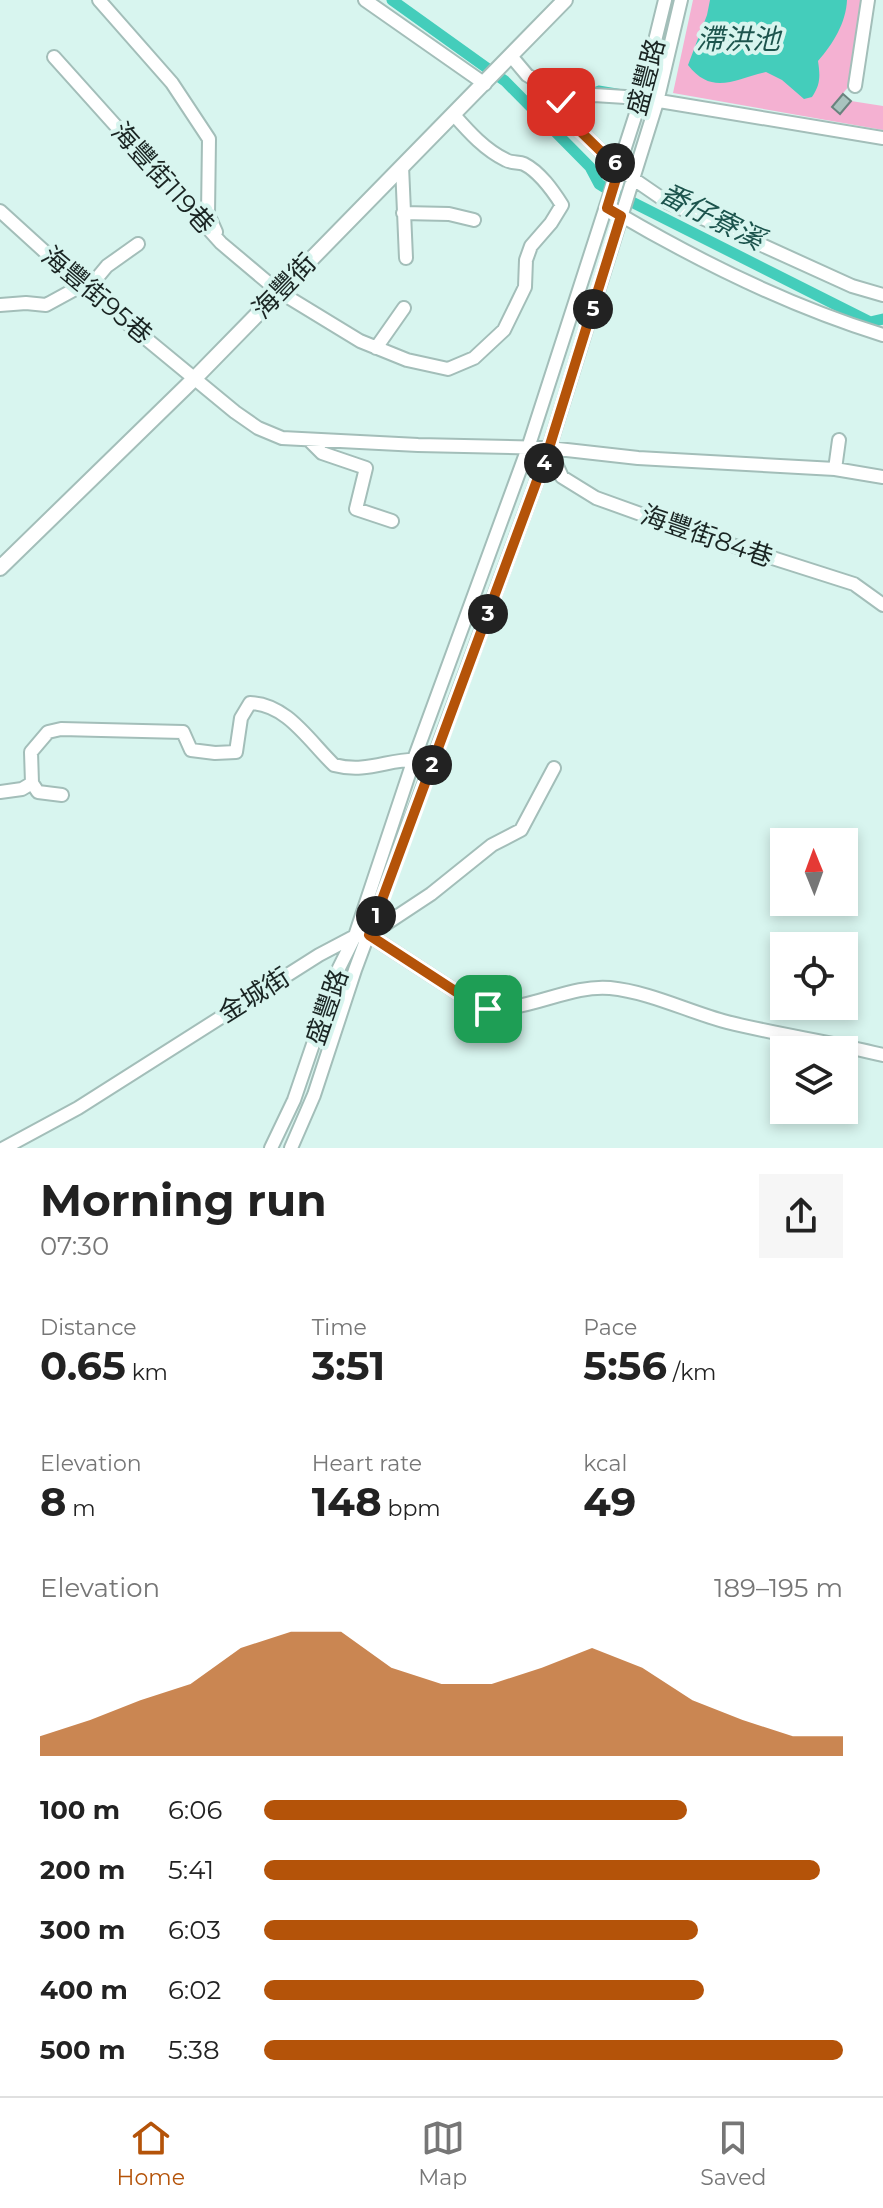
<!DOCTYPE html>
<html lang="en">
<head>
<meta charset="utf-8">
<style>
	body { margin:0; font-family:Montserrat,"Noto Sans TC",sans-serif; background:#f6f6f6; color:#222; height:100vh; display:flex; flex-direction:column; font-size:30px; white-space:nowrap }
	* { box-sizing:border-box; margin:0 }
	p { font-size:26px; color:#767676 }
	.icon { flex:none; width:44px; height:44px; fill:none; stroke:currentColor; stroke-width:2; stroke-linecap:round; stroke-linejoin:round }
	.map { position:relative; height:1148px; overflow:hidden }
	.details { display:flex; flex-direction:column; background:#fff; flex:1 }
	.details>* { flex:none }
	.needle { width:52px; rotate:359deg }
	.fabs { position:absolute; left:770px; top:828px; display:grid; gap:16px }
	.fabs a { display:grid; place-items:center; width:88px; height:88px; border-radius:0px; background:#fff; box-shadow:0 4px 12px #0003; font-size:40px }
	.pin { position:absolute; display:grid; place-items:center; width:68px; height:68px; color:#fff; margin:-34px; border-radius:16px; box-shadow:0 4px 12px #0006 }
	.km { position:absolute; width:40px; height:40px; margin:-20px; border-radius:50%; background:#222; color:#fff; font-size:22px; line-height:40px; text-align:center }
	.round { display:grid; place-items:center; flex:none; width:84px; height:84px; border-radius:0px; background:#f6f6f6 }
	.head { display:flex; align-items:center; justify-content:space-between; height:136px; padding:0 40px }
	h1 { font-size:44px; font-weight:700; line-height:60px }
	.metrics { display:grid; grid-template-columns:repeat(3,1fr); gap:12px; height:136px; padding:8px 40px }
	.metrics div { display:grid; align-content:center }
	.metrics b { font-size:40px; font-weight:700 }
	.metrics small { font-size:22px; font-weight:400 }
	.metrics p { font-size:22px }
	.chart { height:224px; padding:16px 40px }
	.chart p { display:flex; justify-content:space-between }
	.chart svg { width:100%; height:144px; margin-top:8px; fill:#b45309; opacity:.7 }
	ul { padding:0 40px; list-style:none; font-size:26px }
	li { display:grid; grid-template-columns:128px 96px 1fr; align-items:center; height:60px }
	li i { height:20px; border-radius:10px; background:#b45309 }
	.dock { display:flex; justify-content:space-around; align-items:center; height:112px; border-top:2px solid #e0e0e0; background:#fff; font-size:22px; color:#767676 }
	.dock a { display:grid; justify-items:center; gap:4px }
	.dock .on { color:#b45309 }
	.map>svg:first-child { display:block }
	.green { fill:#f4b1d2 }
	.water { fill:#44cdbb }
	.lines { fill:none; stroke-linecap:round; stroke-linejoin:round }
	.stream { stroke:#44cdbb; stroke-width:3 }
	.canal { stroke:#44cdbb; stroke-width:11 }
	.building { fill:#a8c3be; stroke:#69837e; stroke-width:2 }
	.minor-casing { stroke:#a3beb9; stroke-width:16 }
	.major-casing { stroke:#a3beb9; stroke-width:18 }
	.minor { stroke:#fff; stroke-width:12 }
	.major { stroke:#fff; stroke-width:14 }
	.route-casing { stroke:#fff; stroke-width:16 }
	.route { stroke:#b45309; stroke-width:10 }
	.labels { text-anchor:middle; stroke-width:8; stroke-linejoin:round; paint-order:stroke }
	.street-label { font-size:26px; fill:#1a2523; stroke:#d8f5ef }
	.water-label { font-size:28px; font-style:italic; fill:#1c544d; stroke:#d8f5ef }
</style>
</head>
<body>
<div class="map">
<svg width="883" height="1148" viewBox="0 0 883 1148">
	<rect width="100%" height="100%" fill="#d8f5ef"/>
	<!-- green -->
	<path class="green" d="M693,0H862L849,86L832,107L840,114L851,101L883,106V130L673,93Z"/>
	<!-- water -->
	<path class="water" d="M710,0H847C846,23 833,44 818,61C820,75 821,84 812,97L804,99L782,80L766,72C735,79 712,96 688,65L707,15Z"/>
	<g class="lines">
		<!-- stream -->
		<path class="stream" d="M591,90L599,87L623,91
			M531,108L553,101"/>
		<!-- canal -->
		<path class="canal" d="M392,0L505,81L590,167L599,184L612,192L870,322L883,319"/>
	</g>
	<!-- building -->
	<path class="building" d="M843,94L851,101L840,114L832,107Z"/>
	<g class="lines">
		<!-- minor casing -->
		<g class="minor-casing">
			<path id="minor" d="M99,0L172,83L209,139L208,214L216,232
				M365,0L485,84
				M511,56L527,75L547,87L561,102L580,131L619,169L667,202L852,286L883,295
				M54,57L221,243L278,291L360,341L407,360L448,369L474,358L504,330L525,287L526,260L531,246L551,223L562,205C553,191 540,172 524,164C519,162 511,163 506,160C485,150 469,132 454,115
				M855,86L868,0
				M561,102L594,95L641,98L883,138
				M402,166L406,258
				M0,211L87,290L235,412L258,428L282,438L418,445L549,448L638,458L835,469L883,477
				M403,213L449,214L474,220
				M617,213C702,263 789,306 883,335
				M0,305L26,303L46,305L79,287L87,290L107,266L138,244
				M376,348L404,308
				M309,440L322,453L366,468L356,509L392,521
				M549,448L562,477L596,498L685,530L854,584L883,605
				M835,469L839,440
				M32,783L38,792L62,795
				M0,792L22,789L32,783L31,752L48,732L61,729L183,732L191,750L215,753L236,752L241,718L250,703C287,704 309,741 334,765C368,774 390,758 418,760
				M369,935L431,894L492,845L521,830L554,768
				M4,1148L78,1108L319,955L355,936L369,935L478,1006C521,1017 566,984 610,988C650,992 689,1012 727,1022C779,1035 832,1042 883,1055
				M271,1148L294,1100L339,968L355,936L414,759L528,448L641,98L665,0
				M291,1148L314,1095L355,970L549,448L657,102L681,0"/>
		</g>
		<!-- major casing -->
		<g class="major-casing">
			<path id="major" d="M0,568L196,377L565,0"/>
		</g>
		<!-- minor -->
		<use href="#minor" class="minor"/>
		<!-- major -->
		<use href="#major" class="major"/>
	</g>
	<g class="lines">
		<!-- route casing -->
		<g class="route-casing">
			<path id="route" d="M488,1009L478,1006L369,935L549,448L621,216L607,208L619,169L580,131L561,102"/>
		</g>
		<!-- route -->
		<use href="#route" class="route"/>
	</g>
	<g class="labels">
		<!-- street labels -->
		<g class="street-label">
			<text transform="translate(646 77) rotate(-75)" y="9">盛豐路</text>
			<text transform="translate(163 178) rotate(48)" y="9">海豐街119巷</text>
			<text transform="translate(284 286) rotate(-46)" y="9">海豐街</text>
			<text transform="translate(97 295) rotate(40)" y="9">海豐街95巷</text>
			<text transform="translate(707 536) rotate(19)" y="9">海豐街84巷</text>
			<text transform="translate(254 995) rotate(-32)" y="9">金城街</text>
			<text transform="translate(327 1007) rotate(-71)" y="9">盛豐路</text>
		</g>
		<!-- water labels -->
		<g class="water-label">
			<text x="738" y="49">滯洪池</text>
			<text transform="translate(712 216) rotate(27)" y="10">番仔寮溪</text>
		</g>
	</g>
</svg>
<div class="fabs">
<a><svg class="needle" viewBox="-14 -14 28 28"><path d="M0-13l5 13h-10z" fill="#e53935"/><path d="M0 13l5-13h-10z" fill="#767676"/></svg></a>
<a><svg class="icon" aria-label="locate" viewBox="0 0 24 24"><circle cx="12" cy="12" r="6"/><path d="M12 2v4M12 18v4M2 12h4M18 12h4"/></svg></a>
<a><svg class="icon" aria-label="layers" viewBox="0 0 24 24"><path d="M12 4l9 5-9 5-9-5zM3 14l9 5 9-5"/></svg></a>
</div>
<div class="pin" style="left:488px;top:1009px;background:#1e9e55"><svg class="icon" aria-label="arrive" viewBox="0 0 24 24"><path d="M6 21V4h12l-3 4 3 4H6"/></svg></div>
<div class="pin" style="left:561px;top:102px;background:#d93025"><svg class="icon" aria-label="check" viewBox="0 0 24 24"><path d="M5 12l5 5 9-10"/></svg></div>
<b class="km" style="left:376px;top:916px">1</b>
<b class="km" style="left:432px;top:765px">2</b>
<b class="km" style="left:488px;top:614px">3</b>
<b class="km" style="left:544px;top:463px">4</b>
<b class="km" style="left:593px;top:309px">5</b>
<b class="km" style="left:615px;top:163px">6</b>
</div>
<section class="details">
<div class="head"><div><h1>Morning run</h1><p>07:30</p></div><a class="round"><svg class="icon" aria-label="share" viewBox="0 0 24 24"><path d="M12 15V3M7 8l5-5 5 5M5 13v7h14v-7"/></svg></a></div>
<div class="metrics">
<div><p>Distance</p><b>0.65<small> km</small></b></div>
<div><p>Time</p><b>3:51</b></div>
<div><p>Pace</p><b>5:56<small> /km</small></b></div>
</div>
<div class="metrics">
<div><p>Elevation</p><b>8<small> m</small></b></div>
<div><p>Heart rate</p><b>148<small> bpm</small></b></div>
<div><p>kcal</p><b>49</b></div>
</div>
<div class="chart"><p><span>Elevation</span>189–195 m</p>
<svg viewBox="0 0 160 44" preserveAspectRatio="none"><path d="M0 44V38L10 33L20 27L30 22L40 11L50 6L60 6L70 17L80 22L90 22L100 17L110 11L120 17L130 27L140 33L150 38L160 38V44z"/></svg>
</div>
<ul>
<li><b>100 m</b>6:06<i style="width:73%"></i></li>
<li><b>200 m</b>5:41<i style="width:96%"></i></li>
<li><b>300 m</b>6:03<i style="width:75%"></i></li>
<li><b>400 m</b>6:02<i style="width:76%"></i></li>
<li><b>500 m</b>5:38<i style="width:100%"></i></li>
</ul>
</section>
<nav class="dock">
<a class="on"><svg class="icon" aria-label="home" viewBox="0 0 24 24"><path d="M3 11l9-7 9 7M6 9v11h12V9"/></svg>Home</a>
<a><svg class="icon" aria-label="map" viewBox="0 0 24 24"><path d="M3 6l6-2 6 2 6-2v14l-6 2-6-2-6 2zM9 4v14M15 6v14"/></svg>Map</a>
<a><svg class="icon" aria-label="saved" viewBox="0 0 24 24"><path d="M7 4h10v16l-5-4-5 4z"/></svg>Saved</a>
</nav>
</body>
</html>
